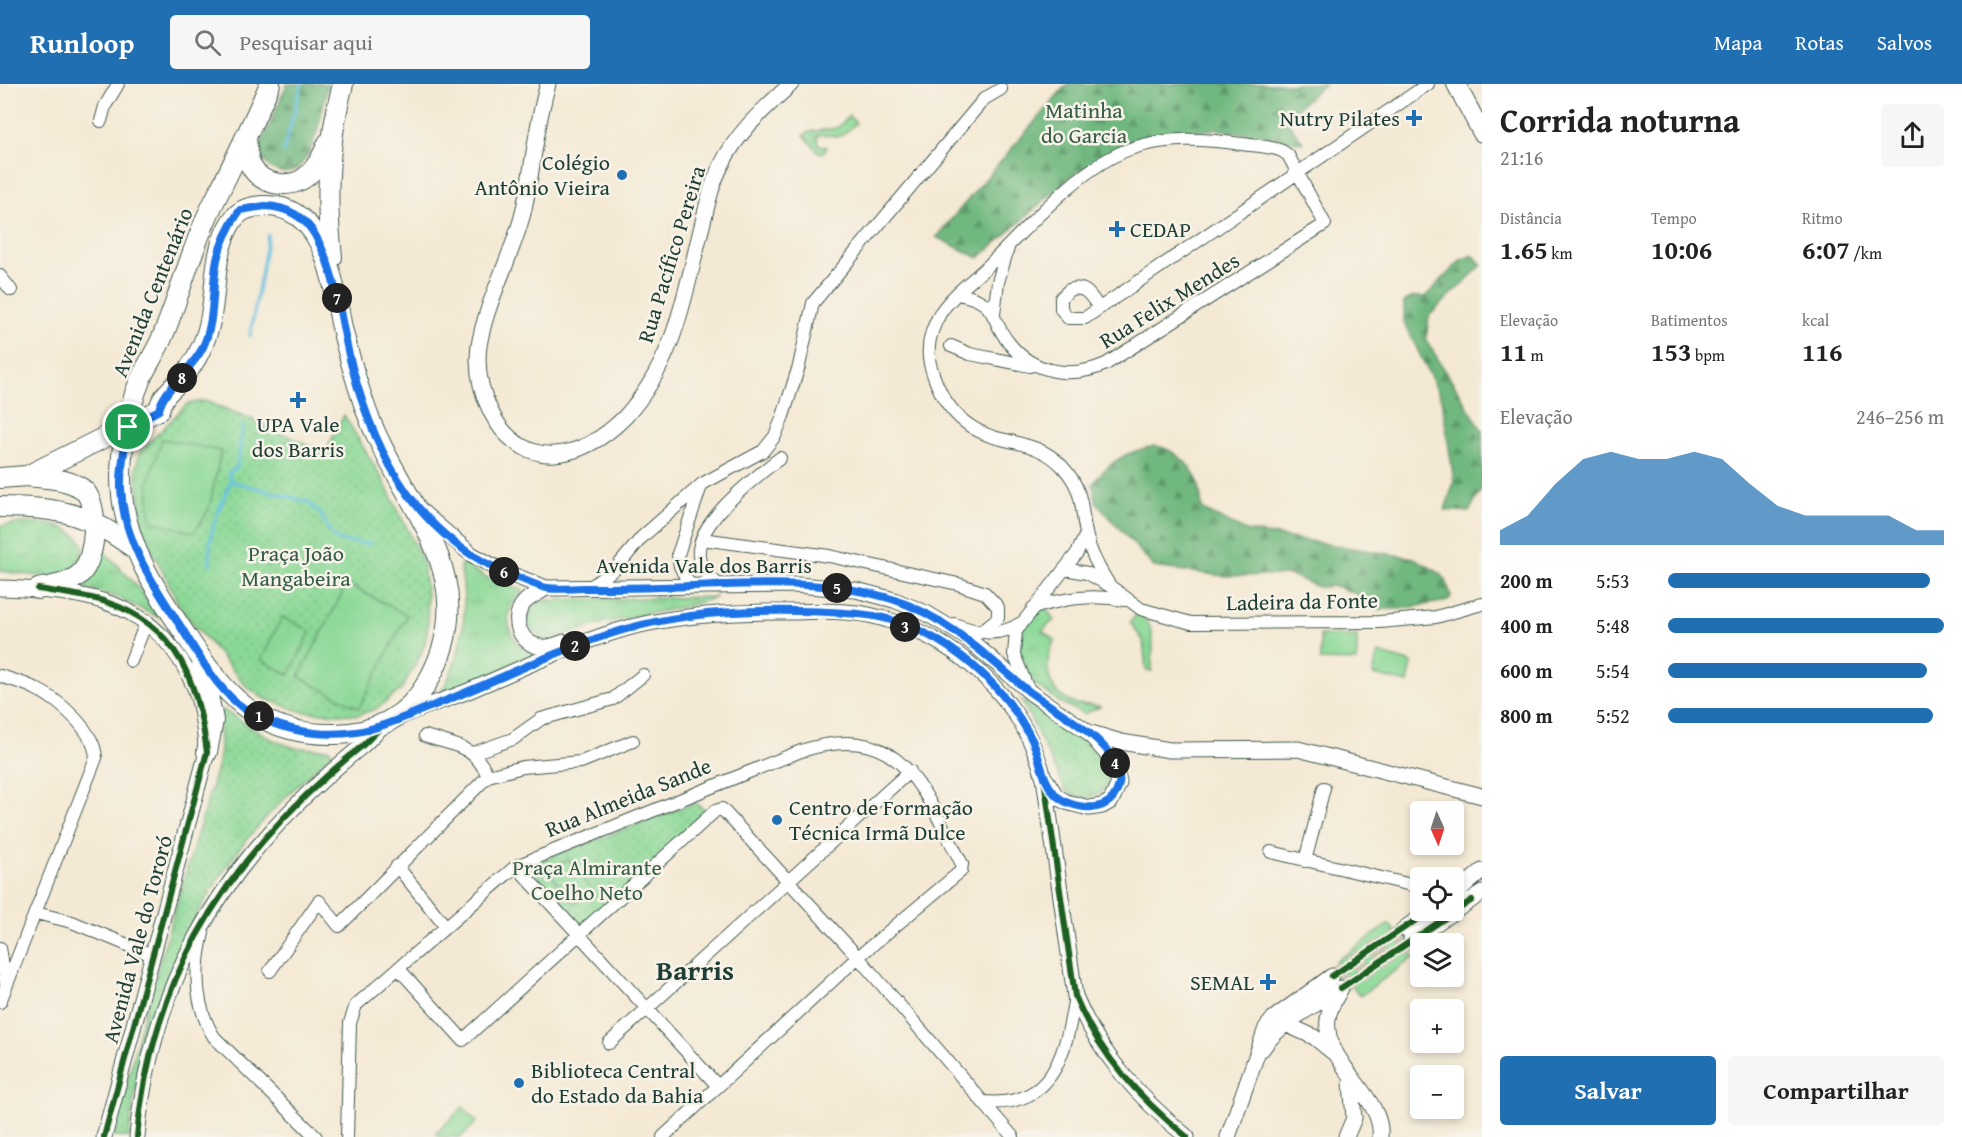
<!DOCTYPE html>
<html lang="pt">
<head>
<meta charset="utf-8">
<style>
	body { margin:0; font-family:"Gentium Book Plus",serif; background:#f6f6f6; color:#222; height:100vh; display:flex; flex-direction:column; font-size:22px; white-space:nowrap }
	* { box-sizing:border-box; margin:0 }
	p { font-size:20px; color:#767676 }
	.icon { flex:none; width:33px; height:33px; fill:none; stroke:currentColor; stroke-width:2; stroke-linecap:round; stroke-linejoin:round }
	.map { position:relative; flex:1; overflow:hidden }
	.details { display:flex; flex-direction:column; background:#fff; width:480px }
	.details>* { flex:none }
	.needle { width:39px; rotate:177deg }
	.buttons { position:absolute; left:1410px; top:717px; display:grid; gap:12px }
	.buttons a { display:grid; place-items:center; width:54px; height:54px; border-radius:6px; background:#fff; box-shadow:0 3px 9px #0003; font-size:30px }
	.pin { position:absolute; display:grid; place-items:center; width:51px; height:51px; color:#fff; margin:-26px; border:3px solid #fff; border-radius:50%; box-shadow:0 2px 6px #0007 }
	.km { position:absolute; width:30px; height:30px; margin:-15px; border-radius:50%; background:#222; color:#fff; font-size:16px; line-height:30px; text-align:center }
	.round { display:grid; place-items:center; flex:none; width:63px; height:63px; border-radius:6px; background:#f6f6f6 }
	.head { display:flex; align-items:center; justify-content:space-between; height:102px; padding:0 18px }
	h1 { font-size:33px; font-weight:800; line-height:45px }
	.figures { display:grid; grid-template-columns:repeat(3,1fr); gap:9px; height:102px; padding:6px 18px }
	.figures div { display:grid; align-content:center }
	.figures b { font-size:26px; font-weight:800 }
	.figures small { font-size:16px; font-weight:400 }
	.figures p { font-size:16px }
	.chart { height:168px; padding:12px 18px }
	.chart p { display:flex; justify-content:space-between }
	.chart svg { width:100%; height:108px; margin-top:6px; fill:#1f6fb2; opacity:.7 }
	.button { display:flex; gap:12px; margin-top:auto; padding:12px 18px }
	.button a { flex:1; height:69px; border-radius:6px; background:#1f6fb2; color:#fff; font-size:24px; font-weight:800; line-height:69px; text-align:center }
	.button a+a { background:#f6f6f6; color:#222 }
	ul { padding:0 18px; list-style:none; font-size:20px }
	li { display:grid; grid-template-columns:96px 72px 1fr; align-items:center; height:45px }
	li i { height:15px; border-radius:8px; background:#1f6fb2 }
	header { display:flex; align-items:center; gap:36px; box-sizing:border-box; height:84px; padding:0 30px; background:#1f6fb2; color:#fff }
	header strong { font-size:28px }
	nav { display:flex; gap:33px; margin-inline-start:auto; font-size:21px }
	.search { width:420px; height:54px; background:#f6f6f6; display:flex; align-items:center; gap:15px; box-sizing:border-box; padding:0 21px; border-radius:6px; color:#767676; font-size:22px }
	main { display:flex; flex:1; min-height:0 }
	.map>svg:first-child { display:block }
	.grass { fill:url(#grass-tufts); stroke:#548a65; stroke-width:1.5 }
	.forest { fill:url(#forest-firs); stroke:#477a5a; stroke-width:1.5 }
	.park { fill:url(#park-dots); stroke:#548a65; stroke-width:1.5 }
	.pitch { fill:#8ad896; stroke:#548a65; stroke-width:1.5 }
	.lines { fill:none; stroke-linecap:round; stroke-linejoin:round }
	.stream { stroke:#63c1e1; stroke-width:3 }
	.tertiary-tunnel { stroke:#c9c7b4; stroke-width:15; stroke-dasharray:15 8; stroke-linecap:butt }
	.minor-casing { stroke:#3f574c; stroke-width:14 }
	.tertiary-casing { stroke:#3f574c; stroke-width:17 }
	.secondary-casing { stroke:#3f574c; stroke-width:20 }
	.primary-casing { stroke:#3f574c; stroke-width:22 }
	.minor { stroke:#fff; stroke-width:12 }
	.tertiary { stroke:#fff; stroke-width:15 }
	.secondary { stroke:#fff; stroke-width:18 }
	.primary { stroke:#fff; stroke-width:20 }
	.cycleway-casing { stroke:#f7f3e8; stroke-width:10 }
	.cycleway { stroke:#1b5e20; stroke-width:6 }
	.route-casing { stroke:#fff; stroke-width:12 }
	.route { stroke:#1a73e8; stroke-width:8 }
	.poi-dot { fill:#1f6fb2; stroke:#f7f3e8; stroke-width:2 }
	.labels { text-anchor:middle; stroke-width:5; stroke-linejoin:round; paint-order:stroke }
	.park-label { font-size:22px; fill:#345c48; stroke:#f7f3e8 }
	.poi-label { font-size:22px; fill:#1f3d34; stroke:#f7f3e8; text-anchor:end }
	.street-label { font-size:22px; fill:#1f3d34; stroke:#f7f3e8 }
	.district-label { font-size:28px; font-weight:bold; fill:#1f3d34; stroke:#f7f3e8 }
</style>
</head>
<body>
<header>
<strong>Runloop</strong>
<div class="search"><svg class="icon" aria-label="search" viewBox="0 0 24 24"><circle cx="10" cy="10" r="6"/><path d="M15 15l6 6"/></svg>Pesquisar aqui</div>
<nav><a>Mapa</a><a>Rotas</a><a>Salvos</a></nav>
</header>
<main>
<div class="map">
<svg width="1482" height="1053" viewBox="0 0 1482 1053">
	<defs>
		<pattern id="grass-tufts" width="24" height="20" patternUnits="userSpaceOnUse" patternTransform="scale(1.5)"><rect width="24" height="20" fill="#8ad896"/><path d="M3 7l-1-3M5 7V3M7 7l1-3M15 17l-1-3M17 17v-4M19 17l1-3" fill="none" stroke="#77ba82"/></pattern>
		<pattern id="forest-firs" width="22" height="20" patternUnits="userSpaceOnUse" patternTransform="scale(1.5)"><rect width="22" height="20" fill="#6fb87f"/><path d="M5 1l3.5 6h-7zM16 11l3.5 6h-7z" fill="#5b9769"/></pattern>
		<pattern id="park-dots" width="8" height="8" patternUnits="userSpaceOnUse" patternTransform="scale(1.5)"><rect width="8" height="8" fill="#8ad896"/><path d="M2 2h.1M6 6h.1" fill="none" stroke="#77ba82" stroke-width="1.8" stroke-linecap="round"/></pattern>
	</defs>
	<rect width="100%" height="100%" fill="#f7f3e8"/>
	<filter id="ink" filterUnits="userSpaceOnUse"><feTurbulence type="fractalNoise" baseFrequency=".0167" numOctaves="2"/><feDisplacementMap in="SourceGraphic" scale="12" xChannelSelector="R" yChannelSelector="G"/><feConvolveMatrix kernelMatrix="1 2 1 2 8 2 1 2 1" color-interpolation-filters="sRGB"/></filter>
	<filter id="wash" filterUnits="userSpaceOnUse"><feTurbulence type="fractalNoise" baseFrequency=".008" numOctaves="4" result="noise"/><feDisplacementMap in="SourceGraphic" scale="24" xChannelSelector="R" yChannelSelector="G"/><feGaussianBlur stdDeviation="1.35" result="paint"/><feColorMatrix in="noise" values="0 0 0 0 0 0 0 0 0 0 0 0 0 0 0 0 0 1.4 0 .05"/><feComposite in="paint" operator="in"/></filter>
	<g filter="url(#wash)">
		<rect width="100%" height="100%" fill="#f4e9d4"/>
		<!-- grass -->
		<path class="grass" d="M849,32L856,39C834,60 842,49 819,51L817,53L819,61L827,63L824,68L819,69L804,51L809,48L837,44Z
			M20,439C42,439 73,439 84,462L77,484L55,494L0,487V442Z
			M100,463L136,501L160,534L117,513L81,503C96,493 102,481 100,463Z
			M465,480L485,493L522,506L523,509C499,527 507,556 531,569L532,573L443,610L441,608C464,569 469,526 460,481Z
			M717,513L688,522L606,538L548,556L539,554L527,539L531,524L543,516Z
			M1044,521L1054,536L1042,547L1055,556C1042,579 1046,608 1073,619C1081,622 1094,620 1100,623L1084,630L1061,619L1031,597L1019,568L1021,546Z
			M1138,528C1158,543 1152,563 1152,587L1146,586L1143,556L1130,538Z"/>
		<!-- forest -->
		<path class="forest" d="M287,0H328C322,23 314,95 280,88C268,85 263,77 259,65Z
			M1067,0H1325L1285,34L1303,59L1217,45L1134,55L1073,91L979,174L936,153Z
			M1473,171L1482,181L1429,232L1426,256L1482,346V404L1469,428L1445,426L1454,398L1442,316L1404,238V218L1413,213H1425L1461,176Z
			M1155,362C1173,364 1191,380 1198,398C1201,406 1200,417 1203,426L1246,447L1414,474L1441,490L1446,496L1451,512L1448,517L1400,525H1379L1354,509L1335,502L1318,503L1290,491L1224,492L1154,483L1096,418L1093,400C1109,377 1128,367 1155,362Z"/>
		<!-- park -->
		<path class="park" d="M205,317L249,334L325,369L344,331L383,396L422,475L427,510L428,541L425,559L419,574L401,606L376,625L358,631L303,628L263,614L246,602L181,525L143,447L136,384L139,369L187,320Z
			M1021,615C1039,627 1100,664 1107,681C1111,691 1108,700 1102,708L1085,715L1066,707Z
			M223,626L273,656L295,664L329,665L332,669C296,702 260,736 232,775C174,856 138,954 129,1053H114L144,930L217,684L220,666L219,628Z
			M695,719L709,728L584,845L528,781Z"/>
		<!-- pitch -->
		<path class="pitch" d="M162,355L221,367L209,425L194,449L151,437L148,399Z
			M347,500L407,531L359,624L299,593Z
			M282,533L311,547L289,591L261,576Z
			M1320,551L1357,552V577L1320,576Z
			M1378,569L1412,579L1408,599L1373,591Z
			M568,775L592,806L574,820L550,789Z
			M1389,840L1414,873L1360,912L1335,878Z
			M463,1023L477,1038L461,1053H440L436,1049Z"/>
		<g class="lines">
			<!-- stream -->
			<path class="stream" d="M283,68L302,0
				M250,252L268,151
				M231,397L229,389L237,383L243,342
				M210,480C207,448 219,425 231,397L308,418L320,429L331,450L340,457L371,460"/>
		</g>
	</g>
	<g filter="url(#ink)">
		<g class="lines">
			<!-- tertiary-tunnel -->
			<path class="tertiary-tunnel" d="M1332,892L1404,845
				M1341,904L1411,856"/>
			<!-- minor casing -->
			<g class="minor-casing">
				<path id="minor" d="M101,37L105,22L118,0
					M0,192L11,206
					M958,210C1000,218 988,233 1009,259C1033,290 1072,295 1106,280L1325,140L1288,71L1282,67C1270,62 1256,62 1242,60C1204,55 1167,52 1130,65C1079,83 1028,143 990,180C974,195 953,210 941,228C932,243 926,262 930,280C940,318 962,346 1001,355C1023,360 1045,364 1062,382C1087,409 1079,427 1088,457C1092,473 1101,488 1110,502
					M1099,224C1091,212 1085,200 1069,206L1061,214V225L1068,234H1085L1428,0
					M994,230L998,198L1008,164
					M951,262L970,270L1030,282
					M702,455L829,472L958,500L985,509L998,523V534L979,549
					M1065,485L1087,489L1110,502L1141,525L1191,539L1380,538L1436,533L1482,520
					M690,502L680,482L678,470L701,402
					M720,502C712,495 703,488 700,477C689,442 757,392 780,374
					M589,504L617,483L642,453L702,400L763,367L775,352L783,332L799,282L813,219L984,15L1001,5
					M1033,524C1065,514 1092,510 1125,516
					M954,540C979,549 998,554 1021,539
					M131,577L147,536
					M0,592C12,596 25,599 36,605C59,616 95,647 96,674L0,918
					M1027,603L1014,570L1016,547L1077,469L1086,450
					M425,652C455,662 474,661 488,692
					M473,669L513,655L541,635L613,615L643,591
					M1271,768L1420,803
					M1305,777L1324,704
					M397,782L446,843
					M516,782L717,1001
					M36,829L72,838L152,871
					M203,849C194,885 195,922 214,953L316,1053
					M0,864L6,900
					M399,885L463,956L715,727L722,725L858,873L1013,1053
					M270,887L319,817L339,842L488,692L523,683L581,678L633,657
					M609,959L910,687
					M985,1018C1055,1024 1066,967 1075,912
					M347,1053L350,939L356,921L516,782L801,667C903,635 922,705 962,780L961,787L858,873L663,1053"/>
			</g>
			<!-- tertiary casing -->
			<g class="tertiary-casing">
				<path id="tertiary" d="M548,0C535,43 533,89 522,133C510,177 486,218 479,262C476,284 481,308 491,328C503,353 526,372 555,370C583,368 606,352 625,333C676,277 684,212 702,142C707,122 711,101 721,82C737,48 764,25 791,0
					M422,428L471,470L502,487L546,504L797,501L856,506L894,516L926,529L966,553L1031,609L1088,648L1114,678L1119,699L1111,717L1102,722L1089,724L1066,718L1056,712L1047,697
					M0,504C86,507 158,515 195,604C203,624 204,647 207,668L104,1053
					M546,504C539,509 528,513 523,520C511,536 520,560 541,563C549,564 556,561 564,558
					M1091,649L1121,658L1170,666L1298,665L1482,712
					M1454,811L1482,787
					M1404,845L1431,826
					M1411,856L1482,809
					M1341,904C1336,913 1329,924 1328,935C1322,979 1385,1013 1380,1053
					M1279,937L1314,953L1335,970
					M1262,965C1280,938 1314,922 1340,905
					M137,1053C151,902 217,790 329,690C340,680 351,671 362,662C370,655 377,646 385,640C407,627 448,616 473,605C525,583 576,558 631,543C680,531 731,528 781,528C809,528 842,525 869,531C953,550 1022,611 1044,694L1075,912C1099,970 1139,1014 1187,1053
					M1228,1053L1266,944L1274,934L1332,892
					M1346,1053L1354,1034L1351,999"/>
			</g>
			<!-- secondary casing -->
			<g class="secondary-casing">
				<path id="secondary" d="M1456,0L1482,49"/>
			</g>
			<!-- primary casing -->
			<g class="primary-casing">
				<path id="primary" d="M246,54C247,63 247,73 251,82C261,102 292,106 308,91C318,82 323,71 328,59
					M332,173C325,115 328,57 343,0
					M27,392C44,394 66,394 81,404C101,417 96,474 81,489C70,500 53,502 38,505
					M0,394L27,392L159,326C162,310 173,305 183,293C194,280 202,265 207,249C218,214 211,175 229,142C237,127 246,123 263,122C325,119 333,199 342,244C348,269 355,293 363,317C395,418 491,488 427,599C407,633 376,649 336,650C266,652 229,618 193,562C162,515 128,469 122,411C118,375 127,327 141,294C148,279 158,265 164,249C181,207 192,163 212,122C232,82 252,41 270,0
					M0,423C60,423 86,429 134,464
					M202,582L213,636L207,668"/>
			</g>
			<!-- minor -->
			<use href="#minor" class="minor"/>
			<!-- tertiary -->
			<use href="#tertiary" class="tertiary"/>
			<!-- secondary -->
			<use href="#secondary" class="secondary"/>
			<!-- primary -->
			<use href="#primary" class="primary"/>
			<!-- cycleway casing -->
			<g class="cycleway-casing">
				<path id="cycleway" d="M38,505C61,509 85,511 106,518C178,541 198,599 207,668L104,1053
					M1332,892L1431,826
					M1341,904L1472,816
					M137,1053C151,902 217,790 329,690C340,680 351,671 362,662C370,655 377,646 385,640C407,627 448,616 473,605C525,583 576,558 631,543C680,531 731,528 781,528C809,528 842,525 869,531C953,550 1022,611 1044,694L1075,912C1099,970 1139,1014 1187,1053"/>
			</g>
			<!-- cycleway -->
			<use href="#cycleway" class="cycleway"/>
		</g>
	</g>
	<g class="lines" filter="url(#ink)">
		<!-- route casing -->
		<g class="route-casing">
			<path id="route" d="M265,122C287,123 304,132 315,151C338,191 340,239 352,283C376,374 420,456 512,491C523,495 536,502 547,504C559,506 573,504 585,504C610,504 634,504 659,503C736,502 820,492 895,516C948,534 985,571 1027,606C1054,627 1125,660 1119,700C1117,709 1113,716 1105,720C1093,727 1069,722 1058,713C1042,699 1041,676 1033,658C1002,594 931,536 859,530C782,524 697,524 623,546C555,566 493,599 427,624C404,633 381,644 356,648C317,654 270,645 238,620C213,599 196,567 179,540C152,498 123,456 121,404C120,384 125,363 128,343L159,326C163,305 192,286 203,263C216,234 211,205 217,176C221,157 229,142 240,126Z"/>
		</g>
		<!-- route -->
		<use href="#route" class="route"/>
	</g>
	<!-- markers -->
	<g class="poi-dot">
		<path d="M1411 25h6v6h6v6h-6v6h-6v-6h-6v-6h6z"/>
		<circle cx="622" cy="91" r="6"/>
		<path d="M1114 136h6v6h6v6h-6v6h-6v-6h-6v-6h6z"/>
		<path d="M295 307h6v6h6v6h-6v6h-6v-6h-6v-6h6z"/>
		<circle cx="777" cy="736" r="6"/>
		<path d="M1265 889h6v6h6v6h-6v6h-6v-6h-6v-6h6z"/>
		<circle cx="519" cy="999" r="6"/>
	</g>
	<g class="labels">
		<!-- park labels -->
		<g class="park-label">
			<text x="1084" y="34">Matinha<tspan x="1084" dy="25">do Garcia</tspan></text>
			<text x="296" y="477">Praça João<tspan x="296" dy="25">Mangabeira</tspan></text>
			<text x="587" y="791">Praça Almirante<tspan x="587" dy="25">Coelho Neto</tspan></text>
		</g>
		<!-- poi labels -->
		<g class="poi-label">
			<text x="1400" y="42">Nutry Pilates</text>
			<text x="610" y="86">Colégio<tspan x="610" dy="25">Antônio Vieira</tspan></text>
			<text x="1130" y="153" text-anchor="start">CEDAP</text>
			<text x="298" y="348" text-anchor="middle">UPA Vale<tspan x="298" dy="25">dos Barris</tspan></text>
			<text x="789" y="731" text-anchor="start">Centro de Formação<tspan x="789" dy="25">Técnica Irmã Dulce</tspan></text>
			<text x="1254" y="906">SEMAL</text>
			<text x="531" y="994" text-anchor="start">Biblioteca Central<tspan x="531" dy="25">do Estado da Bahia</tspan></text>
		</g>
		<!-- street labels -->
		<g class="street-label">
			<text transform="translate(671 170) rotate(-73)" y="8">Rua Pacífico Pereira</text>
			<text transform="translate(152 208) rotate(-68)" y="8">Avenida Centenário</text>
			<text transform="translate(1169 216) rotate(-32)" y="8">Rua Felix Mendes</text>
			<text x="704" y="489">Avenida Vale dos Barris</text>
			<text transform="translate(1302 517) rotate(-1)" y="8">Ladeira da Fonte</text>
			<text transform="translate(628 713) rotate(-22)" y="8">Rua Almeida Sande</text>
			<text transform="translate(137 855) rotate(-75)" y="8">Avenida Vale do Tororó</text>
		</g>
		<!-- district labels -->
		<g class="district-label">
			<text x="695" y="896">Barris</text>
		</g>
	</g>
</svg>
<div class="buttons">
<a><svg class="needle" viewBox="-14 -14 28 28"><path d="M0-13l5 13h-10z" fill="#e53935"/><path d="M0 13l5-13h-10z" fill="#767676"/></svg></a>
<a><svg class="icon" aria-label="locate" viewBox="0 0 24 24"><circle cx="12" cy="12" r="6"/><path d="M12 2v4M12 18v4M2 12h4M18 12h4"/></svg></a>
<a><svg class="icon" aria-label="layers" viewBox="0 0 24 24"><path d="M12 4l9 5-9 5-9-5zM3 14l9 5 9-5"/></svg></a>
<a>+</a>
<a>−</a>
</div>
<div class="pin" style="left:128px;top:343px;background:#1e9e55"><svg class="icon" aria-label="arrive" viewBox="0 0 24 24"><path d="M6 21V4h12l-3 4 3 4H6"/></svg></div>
<b class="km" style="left:259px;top:632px">1</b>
<b class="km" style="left:575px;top:562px">2</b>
<b class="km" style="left:905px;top:543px">3</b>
<b class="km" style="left:1115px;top:679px">4</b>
<b class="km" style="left:837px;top:504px">5</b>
<b class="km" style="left:504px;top:488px">6</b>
<b class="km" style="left:337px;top:214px">7</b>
<b class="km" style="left:182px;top:294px">8</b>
</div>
<section class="details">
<div class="head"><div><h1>Corrida noturna</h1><p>21:16</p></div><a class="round"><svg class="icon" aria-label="share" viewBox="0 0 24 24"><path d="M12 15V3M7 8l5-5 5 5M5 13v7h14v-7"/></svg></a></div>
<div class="figures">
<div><p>Distância</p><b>1.65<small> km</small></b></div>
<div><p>Tempo</p><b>10:06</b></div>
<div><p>Ritmo</p><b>6:07<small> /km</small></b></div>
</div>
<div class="figures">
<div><p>Elevação</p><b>11<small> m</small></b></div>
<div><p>Batimentos</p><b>153<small> bpm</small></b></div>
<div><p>kcal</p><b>116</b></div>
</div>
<div class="chart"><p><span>Elevação</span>246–256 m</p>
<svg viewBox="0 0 160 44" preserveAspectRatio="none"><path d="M0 44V38L10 32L20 19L30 9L40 6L50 9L60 9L70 6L80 9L90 19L100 28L110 32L120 32L130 32L140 32L150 38L160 38V44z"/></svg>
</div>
<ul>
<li><b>200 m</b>5:53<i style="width:95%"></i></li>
<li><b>400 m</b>5:48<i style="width:100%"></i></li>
<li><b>600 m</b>5:54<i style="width:94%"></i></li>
<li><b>800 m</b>5:52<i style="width:96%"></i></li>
</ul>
<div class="button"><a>Salvar</a><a>Compartilhar</a></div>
</section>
</main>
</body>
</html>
